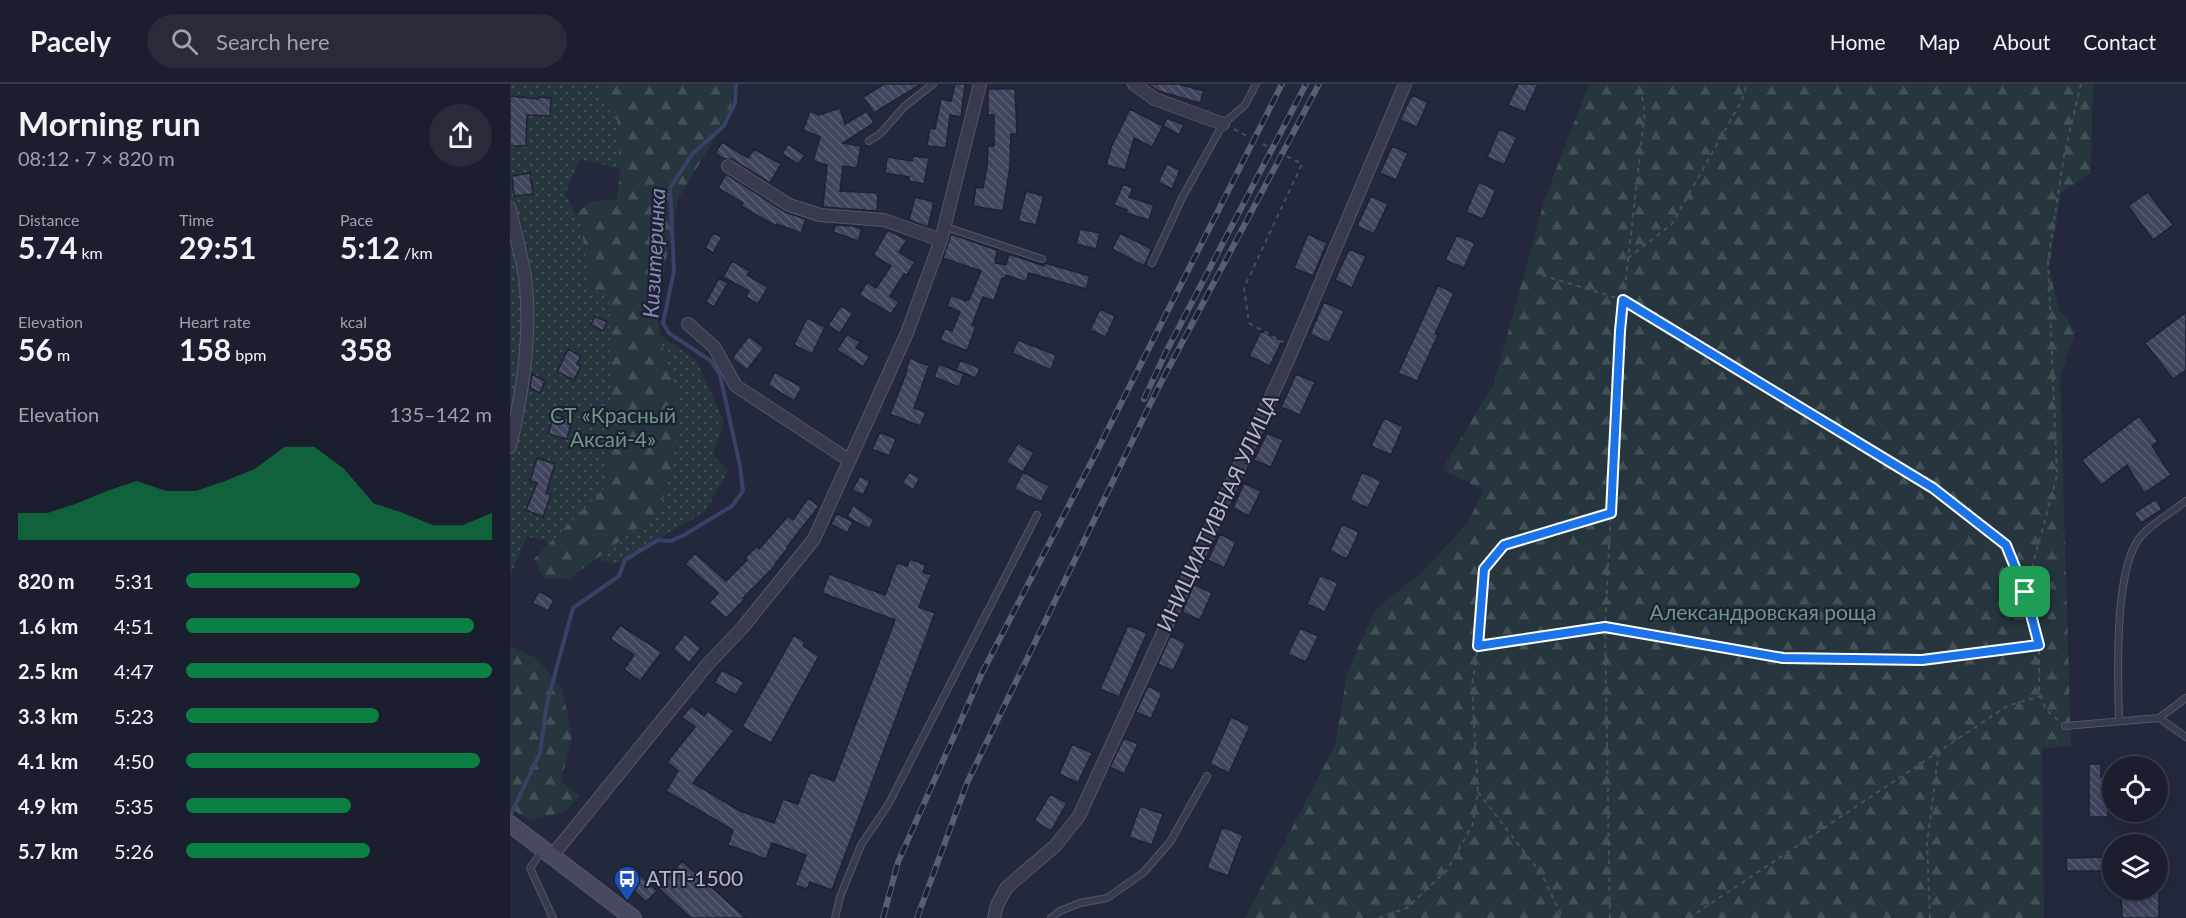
<!DOCTYPE html>
<html lang="en">
<head>
<meta charset="utf-8">
<style>
	body { margin:0; font-family:Lato,sans-serif; background:#282b3a; color:#f1f3f6; height:100vh; display:flex; flex-direction:column; font-size:22px; white-space:nowrap }
	* { box-sizing:border-box; margin:0 }
	p { font-size:20px; color:#a0a2aa }
	.icon { flex:none; width:33px; height:33px; fill:none; stroke:currentColor; stroke-width:2; stroke-linecap:round; stroke-linejoin:round }
	.map { position:relative; flex:1; overflow:hidden }
	.drawer { display:flex; flex-direction:column; background:#1b1e2e; width:510px }
	.drawer>* { flex:none }
	.buttons { position:absolute; left:1592px; top:672px; display:grid; gap:12px }
	.buttons a { display:grid; place-items:center; width:66px; height:66px; border-radius:50%; background:#1b1e2e; box-shadow:0 3px 15px #0003,0 0 0 2px #393c4a; font-size:30px }
	.pin { position:absolute; display:grid; place-items:center; width:51px; height:51px; color:#fff; margin:-26px; border-radius:12px; box-shadow:0 3px 9px #0006 }
	.round { display:grid; place-items:center; flex:none; width:63px; height:63px; border-radius:32px; background:#282b3a }
	.overview { display:flex; align-items:center; justify-content:space-between; height:102px; padding:0 18px }
	h1 { font-size:33px; font-weight:700; line-height:45px }
	.metrics { display:grid; grid-template-columns:repeat(3,1fr); gap:9px; height:102px; padding:6px 18px }
	.metrics div { display:grid; align-content:center }
	.metrics b { font-size:30px; font-weight:700 }
	.metrics small { font-size:16px; font-weight:400 }
	.metrics p { font-size:16px }
	.chart { height:168px; padding:12px 18px }
	.chart p { display:flex; justify-content:space-between }
	.chart svg { width:100%; height:108px; margin-top:6px; fill:#0b8043; opacity:.7 }
	ul { padding:0 18px; list-style:none; font-size:20px }
	li { display:grid; grid-template-columns:96px 72px 1fr; align-items:center; height:45px }
	li i { height:15px; border-radius:8px; background:#0b8043 }
	header { display:flex; align-items:center; gap:36px; box-sizing:border-box; height:84px; padding:0 30px; background:#1b1e2e; border-bottom:2px solid #393c4a }
	header strong { font-size:28px }
	nav { display:flex; gap:33px; margin-inline-start:auto; font-size:21px }
	.search { width:420px; height:54px; background:#282b3a; display:flex; align-items:center; gap:15px; box-sizing:border-box; padding:0 21px; border-radius:33px; color:#a0a2aa; font-size:22px }
	main { display:flex; flex:1; min-height:0 }
	.map>svg:first-child { display:block }
	.grass { fill:url(#grass-dots) }
	.forest { fill:url(#forest-firs) }
	.lines { fill:none; stroke-linecap:round; stroke-linejoin:round }
	.stream { stroke:#394166; stroke-width:4 }
	.building { fill:url(#building-back-hatch); stroke:#1f2234; stroke-width:1.5 }
	.lane-casing { stroke:#535668; stroke-width:8 }
	.street-casing { stroke:#535668; stroke-width:14 }
	.secondary-casing { stroke:#535668; stroke-width:18 }
	.path { stroke:#44525b; stroke-width:2; stroke-dasharray:4.5 4.5; stroke-linecap:butt }
	.lane { stroke:#383b4d; stroke-width:6 }
	.street { stroke:#383b4d; stroke-width:12 }
	.secondary { stroke:#464960; stroke-width:16 }
	.rail-casing { stroke:#5a5e74; stroke-width:6 }
	.rail { stroke:#1d2032; stroke-width:4; stroke-dasharray:11; stroke-linecap:butt }
	.route-casing { stroke:#fff; stroke-width:12 }
	.route { stroke:#1a73e8; stroke-width:8 }
	.labels { text-anchor:middle; stroke-width:4.5; stroke-linejoin:round; paint-order:stroke }
	.park-label { font-size:21px; fill:#6b9981; stroke:#1d2032 }
	.street-label { font-size:21px; fill:#b3b6c8; stroke:#1d2032 }
	.poi-label { font-size:21px; fill:#b3b6c8; stroke:#1d2032; text-anchor:start }
	.water-label { font-size:22px; font-style:italic; fill:#838bb4; stroke:#1d2032 }
</style>
</head>
<body>
<header>
<strong>Pacely</strong>
<div class="search"><svg class="icon" aria-label="search" viewBox="0 0 24 24"><circle cx="10" cy="10" r="6"/><path d="M15 15l6 6"/></svg>Search here</div>
<nav><a>Home</a><a>Map</a><a>About</a><a>Contact</a></nav>
</header>
<main>
<section class="drawer">
<div class="overview"><div><h1>Morning run</h1><p>08:12 · 7 × 820 m</p></div><a class="round"><svg class="icon" aria-label="share" viewBox="0 0 24 24"><path d="M12 15V3M7 8l5-5 5 5M5 13v7h14v-7"/></svg></a></div>
<div class="metrics">
<div><p>Distance</p><b>5.74<small> km</small></b></div>
<div><p>Time</p><b>29:51</b></div>
<div><p>Pace</p><b>5:12<small> /km</small></b></div>
</div>
<div class="metrics">
<div><p>Elevation</p><b>56<small> m</small></b></div>
<div><p>Heart rate</p><b>158<small> bpm</small></b></div>
<div><p>kcal</p><b>358</b></div>
</div>
<div class="chart"><p><span>Elevation</span>135–142 m</p>
<svg viewBox="0 0 160 44" preserveAspectRatio="none"><path d="M0 44V33L10 33L20 29L30 24L40 20L50 24L60 24L70 20L80 15L90 6L100 6L110 15L120 29L130 33L140 38L150 38L160 33V44z"/></svg>
</div>
<ul>
<li><b>820 m</b>5:31<i style="width:57%"></i></li>
<li><b>1.6 km</b>4:51<i style="width:94%"></i></li>
<li><b>2.5 km</b>4:47<i style="width:100%"></i></li>
<li><b>3.3 km</b>5:23<i style="width:63%"></i></li>
<li><b>4.1 km</b>4:50<i style="width:96%"></i></li>
<li><b>4.9 km</b>5:35<i style="width:54%"></i></li>
<li><b>5.7 km</b>5:26<i style="width:60%"></i></li>
</ul>
</section>
<div class="map">
<svg width="1676" height="834" viewBox="0 0 1676 834">
	<defs>
		<pattern id="grass-dots" width="8" height="8" patternUnits="userSpaceOnUse" patternTransform="scale(1.5)"><rect width="8" height="8" fill="#26353e"/><path d="M2 2h.1M6 6h.1" fill="none" stroke="#435058" stroke-width="1.8" stroke-linecap="round"/></pattern>
		<pattern id="forest-firs" width="22" height="20" patternUnits="userSpaceOnUse" patternTransform="scale(1.5)"><rect width="22" height="20" fill="#26353e"/><path d="M5 1l3.5 6h-7zM16 11l3.5 6h-7z" fill="#435058"/></pattern>
		<pattern id="building-back-hatch" width="6" height="6" patternUnits="userSpaceOnUse" patternTransform="scale(1.5)"><rect width="6" height="6" fill="#40445d"/><path d="M-1 5l2 2M0 0l6 6M5-1l2 2" fill="none" stroke="#595d73"/></pattern>
	</defs>
	<rect width="100%" height="100%" fill="#24283d"/>
	<!-- grass -->
	<path class="grass" d="M0,0H98L110,22V85L70,75L55,110L71,140L80,202L186,276L214,337L203,371L218,387L195,428L105,480L17,452L0,492Z"/>
	<!-- forest -->
	<path class="forest" d="M90,0H224L220,29L168,115L146,227L153,264L170,322L164,372L150,427L59,495H34L24,475L94,404L101,356L99,215L80,202L71,140L66,130L81,117L107,116L110,85L107,36L94,20Z
		M1079,0H1583L1581,89L1551,109L1539,184L1549,226L1566,247L1550,291L1561,662L1532,665L1534,834H735L825,661L838,585L866,525L912,488L957,440L974,406L932,386L984,299L1035,114Z
		M0,562L26,574L52,604L62,653L51,697L70,712L55,728L20,736L0,724Z"/>
	<g class="lines">
		<!-- stream -->
		<path class="stream" d="M0,732L30,669L37,619L63,524L109,492L115,476L148,456L161,457L174,451L222,422L233,407L230,382L210,291L201,277L159,249L153,239L164,187L160,104L183,69L214,42L225,19L226,0"/>
	</g>
	<!-- building -->
	<path class="building" d="M374,0H411L364,29L353,13Z
		M445,0H455L451,33L440,31L436,64L417,62L420,44L425,45L431,15L441,17Z
		M638,0H668L694,7L690,19L648,7Z
		M1008,0H1028L1015,28L998,21Z
		M478,5H505L507,50H501L500,82L493,127L463,122L466,103L473,104L477,83L478,62H484V31H478Z
		M902,11L918,18L907,43L890,36Z
		M0,12L28,15L29,13L41,14L40,32L17,31L16,62H0Z
		M330,24L335,40L357,27L364,39L333,59L351,62L347,84L333,82L330,107L368,109L367,127L313,123L317,81L303,77L310,53L293,46L300,27L309,31Z
		M620,25L653,42L642,63L624,54L615,86L596,81L602,61Z
		M657,34L674,41L669,51L653,42Z
		M989,45L1007,53L994,81L977,73Z
		M212,58L238,74L244,65L271,80L260,99L222,75H214L205,69Z
		M278,60L295,71L288,80L272,70Z
		M882,62L898,69L886,96L870,89Z
		M403,72L419,74L414,100L399,97V93L375,89L377,73L402,77Z
		M657,80L670,86L662,105L648,98Z
		M20,89L23,110L4,112L2,92Z
		M216,90L275,128L296,135L291,149L267,140L266,142L231,122L233,119L208,104Z
		M969,98L986,106L973,135L956,128Z
		M613,100L623,104L619,113L644,121L639,136L616,129L617,126L604,121Z
		M516,107L534,112L526,141L508,137Z
		M1638,108L1663,141L1643,156L1618,122Z
		M861,112L878,120L864,150L847,142Z
		M405,113L424,118L418,143L399,136Z
		M326,141L343,142L352,145L348,157L323,148Z
		M570,145L590,149L586,165L566,160Z
		M378,146L397,156L389,168L405,178L397,191L394,190L380,212L389,218L381,230L349,211L357,198L366,204L381,182L363,171Z
		M203,149L212,153L203,169L195,164Z
		M610,149L642,165L634,182L602,165Z
		M441,150L487,166L485,179L496,181L499,170L534,182L535,179L580,192L576,205L519,189L516,198L496,191L495,195L492,194L484,217L473,213L462,241L466,242L457,267L430,256L435,244L442,247L450,228L437,222L441,211L456,217L457,215L459,216L471,187L433,174Z
		M798,150L817,159L803,192L784,184Z
		M947,151L965,159L954,184L935,176Z
		M839,165L856,172L842,204L825,196Z
		M222,177L240,187L237,191L258,203L248,220L236,213L239,207L213,193Z
		M209,194L218,199L204,223L196,218Z
		M928,201L944,209L925,250L928,251L907,297L888,289Z
		M814,218L834,227L819,259L800,250Z
		M331,222L343,229L330,249L318,241Z
		M590,225L605,232L596,253L580,246Z
		M1676,228V286L1663,295L1635,259Z
		M85,232L97,238L93,247L81,241Z
		M297,234L315,243L302,270L284,261Z
		M751,247L772,257L760,282L739,272Z
		M337,250L350,258L346,264L360,272L353,283L327,266Z
		M239,252L254,264L237,286L222,274Z
		M508,256L546,271L541,286L502,269Z
		M58,265L71,272L67,280L71,282L64,296L47,288Z
		M400,274L419,282L404,324L416,328L410,342L380,330L397,287L396,286Z
		M450,276L470,284L466,294L446,286Z
		M429,280L454,290L449,303L424,293Z
		M265,288L292,303L284,317L258,301Z
		M22,290L35,297L30,309L20,304Z
		M786,290L805,298L790,331L771,323Z
		M44,330L62,336L57,355L38,350Z
		M1629,332L1648,357L1642,362L1661,391L1634,409L1617,381L1591,401L1572,376Z
		M874,334L893,343L881,371L861,362Z
		M370,348L386,355L379,372L362,365Z
		M757,349L773,356L761,383L744,376Z
		M508,359L524,369L513,388L496,378Z
		M27,374L45,380L36,409L41,411L33,433L16,426L27,399L20,397Z
		M399,388L410,394L403,406L392,399Z
		M513,388L539,402L531,418L504,405Z
		M852,388L871,397L858,424L840,416Z
		M350,392L360,397L353,411L342,406Z
		M734,399L751,407L739,432L723,424Z
		M298,414L309,422L277,463L278,464L265,480L266,481L233,514L235,515L216,534L199,519L208,509L175,480L185,469L216,497L237,476L235,474L247,462L249,465L278,432L283,436Z
		M1646,415L1652,425L1631,439L1624,429Z
		M343,421L364,436L359,445L337,433Z
		M327,429L343,438L337,449L321,440Z
		M832,440L849,448L837,475L820,467Z
		M710,450L726,458L714,484L698,476Z
		M400,475L416,481L413,488L421,491L409,523L425,529L322,806L300,798L297,805L285,801L296,771L262,759L256,775L218,761L223,746L156,707L168,687L157,678L185,643L172,633L181,622L194,632L198,627L224,647L183,699L230,727L264,739L273,715L288,720L300,688L324,697L385,536L312,509L319,490L375,511L387,479L397,482Z
		M810,491L828,499L815,528L797,520Z
		M684,500L702,509L690,536L672,528Z
		M29,507L44,516L38,527L22,519Z
		M110,541L152,568L130,597L114,585L124,571L100,555Z
		M618,541L637,549L609,613L590,605Z
		M790,544L808,552L796,578L778,570Z
		M175,550L191,564L179,579L163,565Z
		M284,551L295,558L293,562L309,572L261,659L232,643Z
		M660,552L676,559L663,587L648,580Z
		M212,586L234,598L226,611L204,599Z
		M638,602L652,609L641,635L626,628Z
		M721,633L740,642L719,689L700,680Z
		M614,654L628,660L614,690L600,683Z
		M562,660L582,669L568,699L549,690Z
		M1579,680H1591V693H1598V733H1579Z
		M540,710L557,719L541,747L524,737Z
		M630,722L653,730L642,761L619,753Z
		M712,743L733,751L718,792L697,784Z
		M1602,773V787H1557L1556,774Z
		M172,777L236,834H181L148,804Z
		M126,787L147,807L136,818L115,799Z
		M1611,806H1649V834H1612Z"/>
	<g class="lines">
		<!-- lane casing -->
		<g class="lane-casing">
			<path id="lane" d="M359,57L370,50L395,22L423,0
				M436,143L532,175
				M642,179L672,114L713,40L735,21L746,0
				M1649,634L1676,614
				M1609,637C1608,595 1603,481 1632,451C1644,438 1662,428 1676,417
				M1555,642L1649,634L1676,653
				M33,766L20,784L43,834
				M325,834L330,813L351,761L378,721L527,431
				M541,834L550,827L570,819L597,814L633,789L660,758L697,692"/>
		</g>
		<!-- street casing -->
		<g class="street-casing">
			<path id="street" d="M624,0L645,15L713,40
				M218,82L279,121L310,131L374,136L431,156
				M0,124C4,150 14,176 16,202C21,256 12,310 0,363
				M178,240L204,263L226,302L339,376
				M42,772L197,581L233,543L304,455L397,249L431,156L470,0
				M484,834L487,821L497,803L545,762L569,732L778,276L895,0"/>
		</g>
		<!-- secondary casing -->
		<g class="secondary-casing">
			<path id="secondary" d="M0,740L123,834"/>
		</g>
		<!-- path -->
		<path class="path" d="M724,45L737,52
			M753,60L792,80L734,204L739,239L773,258
			M1118,174L1162,140L1232,16L1237,0
			M1032,191L1113,216L1423,404L1496,461L1515,508
			M968,562L974,485L994,461L1100,429
			M1548,636L1536,626L1529,607V561L1515,509L1547,392L1538,176L1554,72L1571,0
			M968,708L1032,791L1053,834
			M869,834L897,824L937,786L963,740L968,708L962,602L968,562L1095,543L1273,574L1411,576L1529,561
			M1100,834L1095,543L1110,247L1135,27L1129,0
			M1179,834L1497,622L1531,612
			M1420,834L1417,760L1429,666"/>
		<!-- lane -->
		<use href="#lane" class="lane"/>
		<!-- street -->
		<use href="#street" class="street"/>
		<!-- secondary -->
		<use href="#secondary" class="secondary"/>
		<!-- rail casing -->
		<g class="rail-casing">
			<path id="rail" d="M634,315L656,268L796,0
				M373,834L388,778L472,589L584,373L772,0
				M407,834L457,699L647,306L809,0"/>
		</g>
		<!-- rail -->
		<use href="#rail" class="rail"/>
	</g>
	<g class="lines">
		<!-- route casing -->
		<g class="route-casing">
			<path id="route" d="M1113,216L1423,404L1496,461L1515,508L1529,561L1412,576L1273,574L1095,543L968,562L974,485L994,461L1101,429L1110,247Z"/>
		</g>
		<!-- route -->
		<use href="#route" class="route"/>
	</g>
	<!-- icons -->
	<defs>
		<g id="bus-pin" transform="scale(1.35)"><path d="M0 17L-7.5 6A9.5 9.5 0 1 1 7.5 6Z" fill="#1a4fb4" stroke="#1d2032"/><path d="M-5-6H5V4H4V6H2V4H-2V6H-4V4H-5ZM-3.5-4V0h7V-4ZM-3.5 1.2v1.5H-2V1.2ZM2 1.2v1.5H3.5V1.2Z" fill="#fff"/></g>
	</defs>
	<g fill-rule="evenodd">
		<use href="#bus-pin" x="117" y="795"/>
	</g>
	<g class="labels">
		<!-- park labels -->
		<g class="park-label">
			<text x="103" y="339">СТ «Красный<tspan x="103" dy="24">Аксай-4»</tspan></text>
			<text x="1253" y="536">Александровская роща</text>
		</g>
		<!-- street labels -->
		<g class="street-label">
			<text transform="translate(708 429) rotate(-65)" y="7">ИНИЦИАТИВНАЯ УЛИЦА</text>
		</g>
		<!-- poi labels -->
		<g class="poi-label">
			<text x="136" y="802">АТП-1500</text>
		</g>
		<!-- water labels -->
		<g class="water-label">
			<text transform="translate(144 169) rotate(-87)" y="8">Кизитеринка</text>
		</g>
	</g>
</svg>
<div class="buttons">
<a><svg class="icon" aria-label="locate" viewBox="0 0 24 24"><circle cx="12" cy="12" r="6"/><path d="M12 2v4M12 18v4M2 12h4M18 12h4"/></svg></a>
<a><svg class="icon" aria-label="layers" viewBox="0 0 24 24"><path d="M12 4l9 5-9 5-9-5zM3 14l9 5 9-5"/></svg></a>
</div>
<div class="pin" style="left:1515px;top:508px;background:#1e9e55"><svg class="icon" aria-label="arrive" viewBox="0 0 24 24"><path d="M6 21V4h12l-3 4 3 4H6"/></svg></div>
</div>
</main>
</body>
</html>
